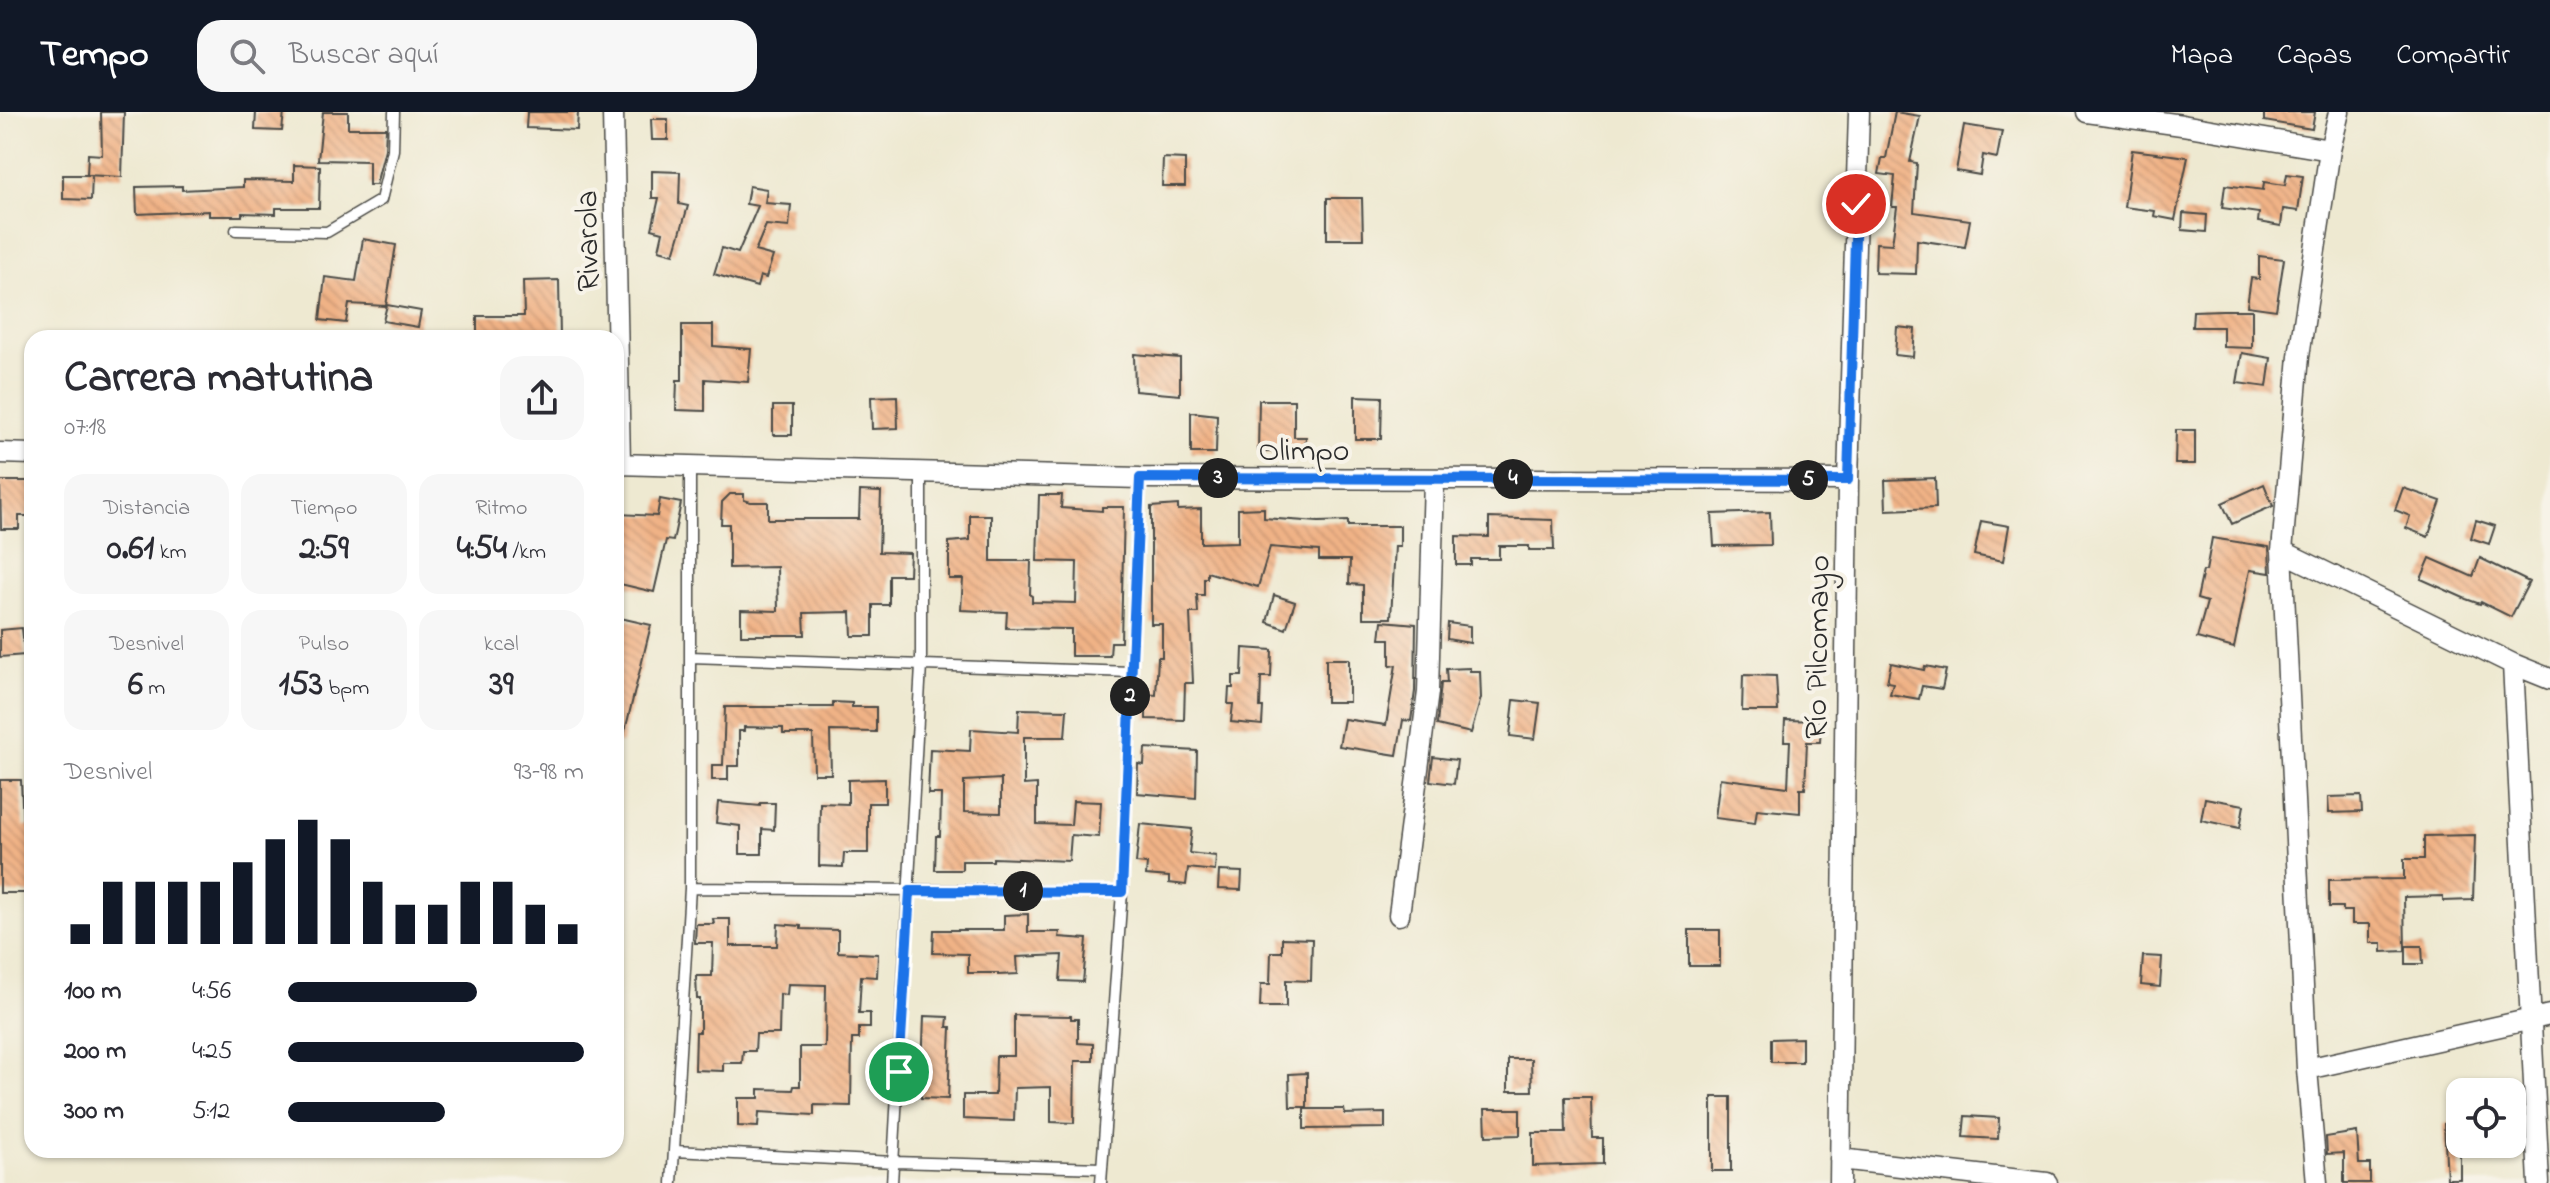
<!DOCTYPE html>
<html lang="es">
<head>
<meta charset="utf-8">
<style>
	body { margin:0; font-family:"Indie Flower",sans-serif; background:#f7f7f7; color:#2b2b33; height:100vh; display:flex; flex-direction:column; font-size:30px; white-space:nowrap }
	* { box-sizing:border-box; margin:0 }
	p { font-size:26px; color:#7c7c81 }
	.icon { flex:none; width:44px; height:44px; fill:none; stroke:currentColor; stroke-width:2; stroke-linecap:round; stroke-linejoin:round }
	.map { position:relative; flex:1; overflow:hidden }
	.sheet { position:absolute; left:24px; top:218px; width:600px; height:828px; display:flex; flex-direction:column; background:#fff; border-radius:24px; box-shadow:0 2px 6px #0004 }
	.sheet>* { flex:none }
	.fabs { position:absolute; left:2446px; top:966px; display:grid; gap:16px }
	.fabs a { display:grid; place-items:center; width:80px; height:80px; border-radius:16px; background:#fff; box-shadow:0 2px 6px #0004; font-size:40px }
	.pin { position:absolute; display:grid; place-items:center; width:68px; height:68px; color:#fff; margin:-34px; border:4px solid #fff; border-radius:50%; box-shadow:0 2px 8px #0007 }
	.km { position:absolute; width:40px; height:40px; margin:-20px; border-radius:50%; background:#222; color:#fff; font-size:22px; line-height:40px; text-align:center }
	.round { display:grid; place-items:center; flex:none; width:84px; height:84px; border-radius:24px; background:#f7f7f7 }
	.headline { display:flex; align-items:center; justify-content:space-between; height:136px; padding:0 40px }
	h1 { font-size:44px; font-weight:700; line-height:60px }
	.metrics { display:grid; grid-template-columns:repeat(3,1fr); gap:12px; height:136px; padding:8px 40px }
	.metrics div { display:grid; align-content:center; border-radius:20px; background:#f7f7f7; text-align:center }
	.metrics b { font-size:34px; font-weight:700 }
	.metrics small { font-size:22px; font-weight:400 }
	.metrics p { font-size:22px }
	.chart { height:224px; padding:16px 40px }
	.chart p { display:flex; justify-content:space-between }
	.chart svg { width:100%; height:144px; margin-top:8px; stroke:#111827; stroke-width:6 }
	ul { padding:0 40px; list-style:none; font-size:26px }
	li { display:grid; grid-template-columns:128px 96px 1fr; align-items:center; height:60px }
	li i { height:20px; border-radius:10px; background:#111827 }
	header { display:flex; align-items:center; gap:48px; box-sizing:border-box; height:112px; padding:0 40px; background:#111827; color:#fff }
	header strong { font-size:38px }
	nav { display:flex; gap:44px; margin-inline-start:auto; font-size:28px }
	.search { width:560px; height:72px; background:#f7f7f7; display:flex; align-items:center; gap:20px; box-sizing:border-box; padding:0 28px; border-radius:24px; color:#7c7c81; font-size:30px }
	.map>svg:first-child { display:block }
	.building { fill:url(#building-back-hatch); fill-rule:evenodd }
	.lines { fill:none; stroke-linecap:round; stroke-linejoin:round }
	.lane-casing { stroke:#484844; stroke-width:13 }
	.street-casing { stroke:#484844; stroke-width:23 }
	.lane { stroke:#fff; stroke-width:10 }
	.street { stroke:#fff; stroke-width:20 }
	.route-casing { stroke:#fff; stroke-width:16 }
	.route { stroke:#1a73e8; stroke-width:10 }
	.labels { text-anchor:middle; stroke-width:8; stroke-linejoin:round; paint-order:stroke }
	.street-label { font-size:32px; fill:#2b2b2b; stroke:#f7f3e8 }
</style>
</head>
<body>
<header>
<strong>Tempo</strong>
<div class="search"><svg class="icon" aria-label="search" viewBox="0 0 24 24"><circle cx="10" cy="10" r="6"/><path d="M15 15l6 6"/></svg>Buscar aquí</div>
<nav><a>Mapa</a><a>Capas</a><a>Compartir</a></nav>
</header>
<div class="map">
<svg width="2550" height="1071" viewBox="0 0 2550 1071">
	<defs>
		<pattern id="building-back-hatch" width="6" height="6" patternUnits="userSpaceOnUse" patternTransform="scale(2)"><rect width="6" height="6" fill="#f0b286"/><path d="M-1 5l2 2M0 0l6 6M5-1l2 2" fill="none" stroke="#ce9974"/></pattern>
	</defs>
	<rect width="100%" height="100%" fill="#f7f3e8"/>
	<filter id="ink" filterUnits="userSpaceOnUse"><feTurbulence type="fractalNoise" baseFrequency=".0125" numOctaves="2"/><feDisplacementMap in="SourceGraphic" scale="16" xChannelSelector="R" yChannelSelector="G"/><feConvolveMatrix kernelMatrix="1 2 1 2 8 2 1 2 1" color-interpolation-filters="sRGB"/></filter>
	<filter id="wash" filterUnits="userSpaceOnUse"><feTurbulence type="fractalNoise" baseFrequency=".006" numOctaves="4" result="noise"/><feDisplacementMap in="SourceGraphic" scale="32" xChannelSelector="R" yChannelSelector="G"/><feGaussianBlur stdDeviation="1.8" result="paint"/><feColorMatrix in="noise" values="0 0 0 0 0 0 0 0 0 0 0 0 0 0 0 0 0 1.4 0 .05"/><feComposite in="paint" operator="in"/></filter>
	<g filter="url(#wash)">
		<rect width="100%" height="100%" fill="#eee9d1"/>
		<g id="blocks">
			<!-- building -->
			<path class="building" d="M101,0H124L122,65L87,63L88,42L102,43Z
				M256,0H284L282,19L255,18Z
				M323,0H348V16H386L385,37L376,73H369V49L318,48Z
				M527,0H578L577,18L526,16Z
				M1895,0L1920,4L1910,50L1917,51L1914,100L1970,108L1965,135L1917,128L1916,162L1875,161L1876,131L1892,132L1897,95H1892L1895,64L1879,62L1882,46H1886Z
				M2264,0H2315L2312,17L2264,9Z
				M651,7H668V28H652Z
				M1964,13L2002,19L1997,46L1983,43L1980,63L1956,59Z
				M2132,38L2188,45L2175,108L2154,104L2155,99L2124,95Z
				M1163,46L1185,47V74H1162Z
				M294,53L320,54L319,96H276V102L242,101V104H209V99L137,102L136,75L182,74V78L243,75V68L294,69Z
				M652,59L680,60L679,92L688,94L674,142L659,138L663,120L652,117L659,86H652Z
				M2287,62L2303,64L2298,99L2283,97L2281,114L2258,110L2259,101L2222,96L2225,73L2263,78L2264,70L2285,73Z
				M63,63H92L91,88L63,87Z
				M749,74L767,77L765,91L791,93L789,115L766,113L755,139L773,144L766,166L760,164L757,175L714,162L722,136L738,141L758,94L746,92Z
				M1327,86H1362L1363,127H1327Z
				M2183,101L2207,103L2206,120L2182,118Z
				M363,127L396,133L386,194L349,192L346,211L320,208L325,165L356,169Z
				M2259,144L2284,147L2276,198L2247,194L2251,166L2259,167Z
				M559,168L560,226H477V204H524L523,169Z
				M387,193L421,199L418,215L383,209Z
				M2223,198H2252V236L2223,235V215H2192L2193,199Z
				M682,213H713V234L751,237L748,270L705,267V299L676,298L677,268H682Z
				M1897,215L1915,217L1913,245L1895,243Z
				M2242,241L2271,246L2267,275L2237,271Z
				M1134,242L1180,246V283L1135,279Z
				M897,284L898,316L872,317L871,285Z
				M1355,284L1382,285L1381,327H1355Z
				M1259,288H1294V325H1306L1305,340H1258Z
				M773,294H792V323H773Z
				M1191,300L1217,303L1216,341H1191Z
				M2176,318H2195V352H2175Z
				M1935,366L1936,396L1886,398L1885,368Z
				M0,369H32V404H19V417H1Z
				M2264,372L2273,394L2232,412L2222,391Z
				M2403,376L2441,389L2428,425L2406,416L2410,404L2395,398Z
				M860,379L881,380L879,440L910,441L909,463H889V493H873V524H852L851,500L804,501L805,523H741V498L778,499L777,455L729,456V412H721L722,390L730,382H744V388L751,390H768V407H859Z
				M1039,383H1062L1061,396L1102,399V395H1124L1121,530H1111L1110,544H1071V517L1006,516L1007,500L961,498L963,467H949V430L970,428V403H991V449H1031L1030,483L1032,484V490L1076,491L1077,450L1037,449Z
				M660,387L681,391L673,429L666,428L654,480L616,471L619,402L657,404Z
				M1178,393V398L1201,397V431L1238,430V397L1264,396V406L1319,410L1348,409V414H1400V434H1395L1391,506H1363V473L1349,472L1350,448H1319V439L1270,435L1258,475L1207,460V466H1204V483H1197L1198,501H1190L1193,571H1185L1184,608L1146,607V582L1156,583L1158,545H1162V512H1151V395Z
				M1770,400L1771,433L1714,434L1712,402Z
				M1489,406L1553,408L1554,438H1529V434H1499V447H1471V453H1456V424L1489,425Z
				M2476,408L2495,414L2489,432L2471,426Z
				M1981,409L2009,414L2003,449L1974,443Z
				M2212,426L2269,435L2270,461L2250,458L2234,536L2197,526L2207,490L2197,487L2203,459H2206Z
				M2430,446L2473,465L2480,446L2529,470L2511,505L2481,490L2480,492L2466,487L2421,467Z
				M1274,483L1295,490L1286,517L1267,510Z
				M616,505L651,513L622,631L616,630Z
				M1382,509L1416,512L1415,579L1411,609L1403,608L1397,643L1339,634L1344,607L1386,613L1396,553L1390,554V527H1380Z
				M1448,511L1470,514V531L1447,527Z
				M22,516L25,543L0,545V518Z
				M1243,536L1272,538L1271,565H1261L1260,595H1263L1262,613L1231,610L1233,592H1228L1229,576H1233V564H1242Z
				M1326,547H1349V590H1326Z
				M1891,551L1924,558L1925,554L1946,558L1942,577L1922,574L1919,587L1890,582L1893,571L1887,570Z
				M1470,556V559H1480L1481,586L1471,621L1437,613L1441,571H1447L1446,557Z
				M1743,563L1776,564L1778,599H1742Z
				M1514,588L1540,591L1535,627L1510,624Z
				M833,590L852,591V595H876V620L830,619L831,662H814L813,622H783V616L744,615V619H739V654H728V668H712V653H723L725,595H833Z
				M1019,597L1067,598L1065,625H1024V673L1037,672V712L1071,713L1073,689L1101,690L1099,725L1071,723L1069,749L993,746V749H962V758H935L936,724H940L941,682H928L930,637L970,639L971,617L1018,620ZM1001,667V701L964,700V669Z
				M1785,608L1821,609L1820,630H1807L1805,677H1800V701L1757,697L1755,711L1715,706L1720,666L1788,675L1790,629H1784Z
				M1145,636L1197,639L1196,686L1137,681L1138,652L1144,653Z
				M1433,645L1457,648L1454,672L1430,669Z
				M885,667V691H868V741H844L843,755L819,754L820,691L848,692V668Z
				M0,668H21L23,714H32V781H0Z
				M2361,684L2362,700L2329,701L2328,685Z
				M2205,686L2244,693L2240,716L2201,708Z
				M718,690L760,694V691H775L774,718L762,717V742H740V714L716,711Z
				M1140,712L1192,717L1189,741L1216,744L1215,759L1188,756L1186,773L1169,771V765L1146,763L1147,752L1136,751Z
				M2475,723L2473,788L2443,789V784L2404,785L2405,839L2382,840V831H2370V812H2352V799H2343V795H2329V768L2404,767V747H2424V724Z
				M1219,759L1242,760L1241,778L1218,777Z
				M1028,802V820H1060L1059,825L1087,827L1083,870L1060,869L1062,843L1017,845L1018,862L998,863V861H968V842L933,841L934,818H1004V803Z
				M713,807H730V834H777L778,812L801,814V817L838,818V840L878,842L877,865L861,864L859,901H870V916H859V927H852L851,994L814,993V1003L759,1000L758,1015L738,1014V986H759V977L793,978L794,974H800V935H825L826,873L788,872L787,883L780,882L779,922H756L755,939H743L742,951H723V959L695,958L696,920H700V887H697L696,864H712L713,831H695L696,812H714Z
				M1689,818H1720V854H1689Z
				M1282,826L1312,827L1311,869L1286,868V895H1260L1261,872H1270L1271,840H1282Z
				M2406,834H2422L2423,852H2406Z
				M2143,844L2162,845L2160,875L2141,873Z
				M1014,903L1071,904V907H1078V931L1093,932V949H1075L1074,1011L1051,1010V975L1015,976L1014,1009L963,1007V983H995L996,944H1014Z
				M924,904L948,905L947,915H951L948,987L921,986Z
				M1802,926V950H1771V927Z
				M1508,947H1531L1532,979H1508Z
				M1307,961V995H1290L1289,962Z
				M1565,985H1591L1592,1026H1603V1052L1533,1054V1021H1566Z
				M1712,985H1731V1059H1712Z
				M1304,997H1344L1345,1002L1385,1001V1016L1304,1017Z
				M1485,997H1520V1023L1486,1024Z
				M1965,1004L1999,1006L1998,1027L1963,1025Z
				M2460,1010V1067H2447L2444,1012Z
				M2357,1020L2359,1052H2370V1071H2344V1041L2327,1042L2326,1025Z"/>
		</g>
	</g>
	<g filter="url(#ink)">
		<use href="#blocks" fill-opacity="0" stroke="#484844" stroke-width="2"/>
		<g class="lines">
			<!-- lane casing -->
			<g class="lane-casing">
				<path id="lane" d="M236,118L327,120L381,88L393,38L394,0
					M690,545L1131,560
					M690,776L1122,780
					M675,1039L894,1050L1102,1056
					M672,1071L690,776V355
					M892,1071L921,554V361
					M1101,1071L1122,780L1140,366"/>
			</g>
			<!-- street casing -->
			<g class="street-casing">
				<path id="street" d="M613,0L620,352
					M2087,0L2182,13L2330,38
					M0,341L32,342
					M616,352L1140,366L1848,368
					M2282,439L2513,552L2550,567
					M2513,552L2539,1071
					M1399,803L1428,580L1434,367
					M2307,957L2550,903
					M1840,1047L2047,1071
					M1840,1071L1848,368L1859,0
					M2317,1071L2307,957L2282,439L2299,244L2330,38L2339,0"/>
			</g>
			<!-- lane -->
			<use href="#lane" class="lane"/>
			<!-- street -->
			<use href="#street" class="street"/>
		</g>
	</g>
	<g class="lines" filter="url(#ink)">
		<!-- route casing -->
		<g class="route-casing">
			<path id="route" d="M899,960L910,779L1122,780L1140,366L1848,368L1856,92"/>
		</g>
		<!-- route -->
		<use href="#route" class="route"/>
	</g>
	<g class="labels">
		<!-- street labels -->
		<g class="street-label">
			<text transform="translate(586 129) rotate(-91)" y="11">Rivarola</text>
			<text x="1304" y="348">Olimpo</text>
			<text transform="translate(1816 535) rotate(-89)" y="11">Río Pilcomayo</text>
		</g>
	</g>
</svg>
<div class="fabs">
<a><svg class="icon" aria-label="locate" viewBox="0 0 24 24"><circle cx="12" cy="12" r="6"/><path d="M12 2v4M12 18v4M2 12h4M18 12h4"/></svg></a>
</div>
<div class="pin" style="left:899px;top:960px;background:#1e9e55"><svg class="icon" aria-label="arrive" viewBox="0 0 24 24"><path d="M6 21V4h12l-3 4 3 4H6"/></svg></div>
<div class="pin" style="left:1856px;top:92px;background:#d93025"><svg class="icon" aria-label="check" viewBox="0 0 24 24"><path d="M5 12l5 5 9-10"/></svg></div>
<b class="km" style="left:1023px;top:779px">1</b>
<b class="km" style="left:1130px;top:584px">2</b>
<b class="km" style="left:1218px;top:366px">3</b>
<b class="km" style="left:1513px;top:367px">4</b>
<b class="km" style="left:1808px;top:368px">5</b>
<section class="sheet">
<div class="headline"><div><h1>Carrera matutina</h1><p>07:18</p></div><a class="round"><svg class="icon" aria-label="share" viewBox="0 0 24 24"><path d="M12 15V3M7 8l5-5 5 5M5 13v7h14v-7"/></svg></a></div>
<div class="metrics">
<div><p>Distancia</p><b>0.61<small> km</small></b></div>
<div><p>Tiempo</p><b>2:59</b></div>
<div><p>Ritmo</p><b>4:54<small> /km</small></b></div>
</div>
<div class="metrics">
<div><p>Desnivel</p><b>6<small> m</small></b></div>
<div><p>Pulso</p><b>153<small> bpm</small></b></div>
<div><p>kcal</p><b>39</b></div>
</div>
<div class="chart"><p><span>Desnivel</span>93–98 m</p>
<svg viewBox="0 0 160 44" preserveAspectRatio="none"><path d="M5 44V38M15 44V25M25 44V25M35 44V25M45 44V25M55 44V19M65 44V12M75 44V6M85 44V12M95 44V25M105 44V32M115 44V32M125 44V25M135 44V25M145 44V32M155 44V38"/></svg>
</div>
<ul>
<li><b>100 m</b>4:56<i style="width:64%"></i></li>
<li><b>200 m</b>4:25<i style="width:100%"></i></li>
<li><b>300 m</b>5:12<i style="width:53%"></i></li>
</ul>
</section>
</div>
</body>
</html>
